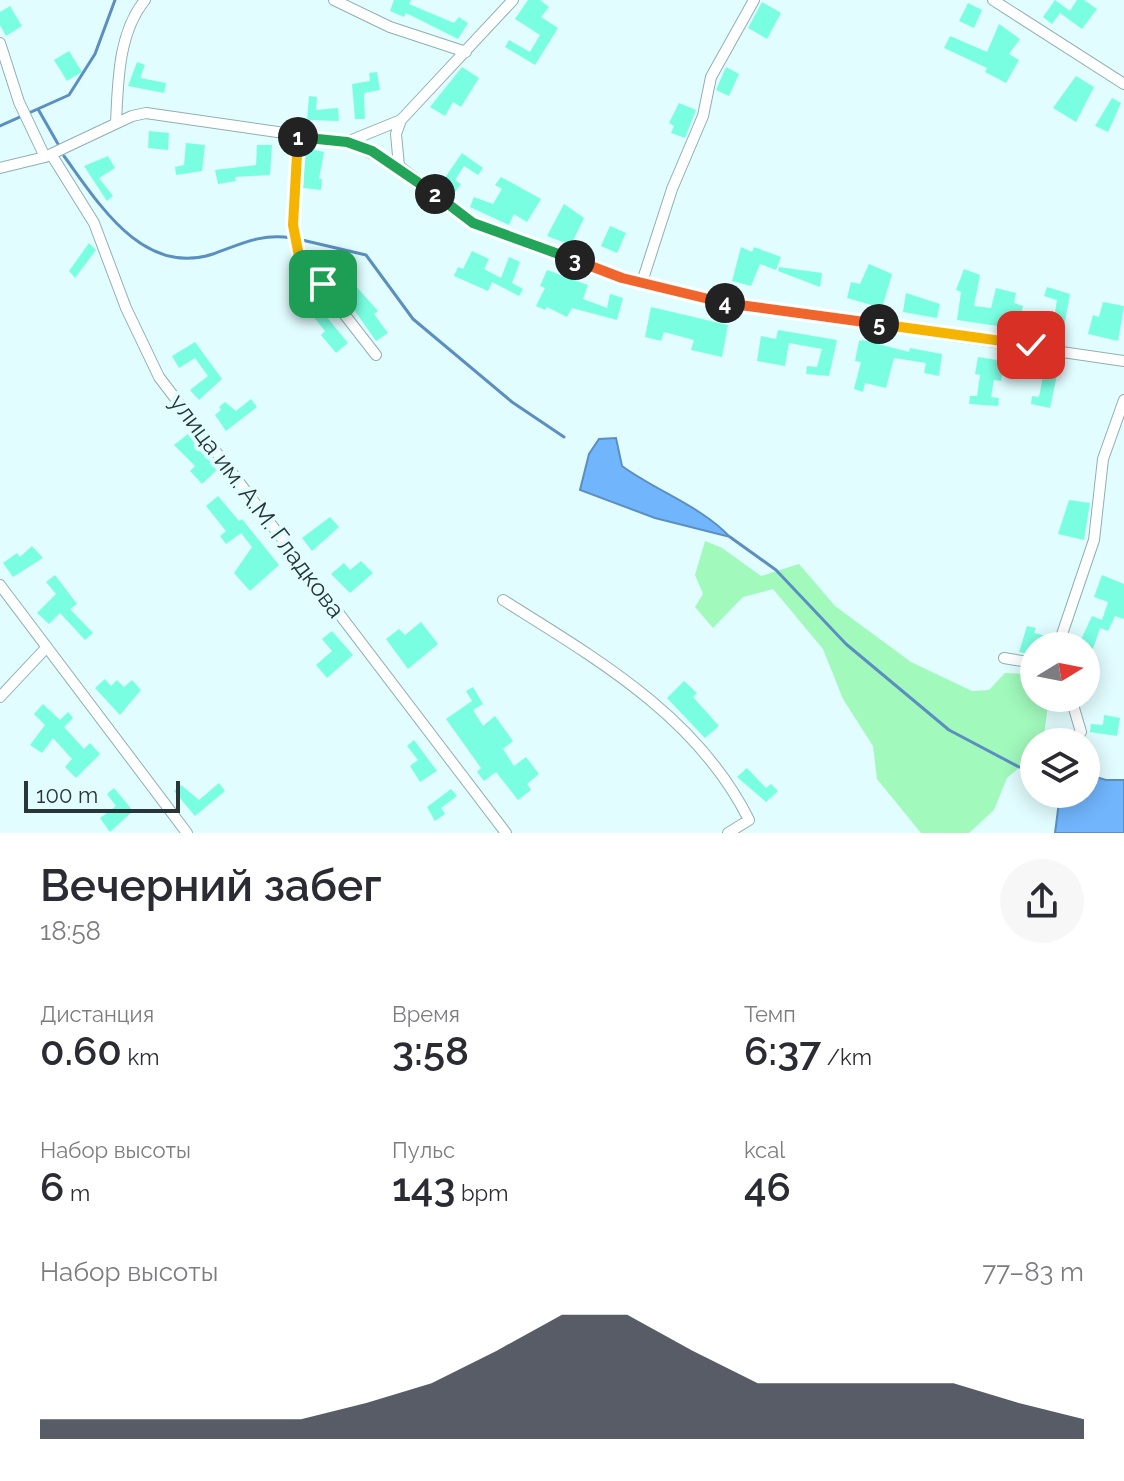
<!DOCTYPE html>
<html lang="ru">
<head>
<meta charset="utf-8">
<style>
	body { margin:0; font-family:Raleway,sans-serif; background:#f7f7f7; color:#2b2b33; height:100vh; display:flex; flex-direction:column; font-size:30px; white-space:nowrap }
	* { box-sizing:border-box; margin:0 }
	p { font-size:26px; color:#7c7c81 }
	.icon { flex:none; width:44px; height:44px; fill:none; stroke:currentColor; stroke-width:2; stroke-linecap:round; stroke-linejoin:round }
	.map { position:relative; height:833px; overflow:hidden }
	.drawer { display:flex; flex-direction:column; background:#fff; flex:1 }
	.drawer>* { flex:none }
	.needle { width:52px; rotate:80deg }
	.tools { position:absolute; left:1020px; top:632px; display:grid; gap:16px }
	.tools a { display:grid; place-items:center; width:80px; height:80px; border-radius:50%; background:#fff; box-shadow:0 4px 20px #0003; font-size:40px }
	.scale { position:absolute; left:24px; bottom:20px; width:156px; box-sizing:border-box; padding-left:8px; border:4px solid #293637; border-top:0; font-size:22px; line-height:28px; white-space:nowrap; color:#293637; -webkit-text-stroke:6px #e2fdff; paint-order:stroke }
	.pin { position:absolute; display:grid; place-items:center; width:68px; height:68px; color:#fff; margin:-34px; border-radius:16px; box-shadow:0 4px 12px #0006 }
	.km { position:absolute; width:40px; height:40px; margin:-20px; border-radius:50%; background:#222; color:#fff; font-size:22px; line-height:40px; text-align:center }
	.round { display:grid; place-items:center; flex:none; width:84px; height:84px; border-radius:42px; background:#f7f7f7 }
	.headline { display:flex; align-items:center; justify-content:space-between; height:136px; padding:0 40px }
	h1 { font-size:44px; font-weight:600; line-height:60px }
	.metrics { display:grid; grid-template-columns:repeat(3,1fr); gap:12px; height:136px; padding:8px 40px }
	.metrics div { display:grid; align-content:center }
	.metrics b { font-size:40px; font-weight:600 }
	.metrics small { font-size:22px; font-weight:400 }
	.metrics p { font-size:22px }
	.chart { height:224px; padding:16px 40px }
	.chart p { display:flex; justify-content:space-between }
	.chart svg { width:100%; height:144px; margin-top:8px; fill:#111827; opacity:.7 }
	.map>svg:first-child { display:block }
	.green { fill:#a1f9bc }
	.water { fill:#71b5fc; stroke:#5b8fc1; stroke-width:2 }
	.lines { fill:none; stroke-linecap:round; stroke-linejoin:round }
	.stream { stroke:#5b8fc1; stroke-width:3 }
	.building { fill:#7afee2 }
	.street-casing { stroke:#90afb2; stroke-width:12 }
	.street { stroke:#fff; stroke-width:10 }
	.split-1-casing { stroke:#fff; stroke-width:16 }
	.split-2-casing { stroke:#fff; stroke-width:16 }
	.split-3-casing { stroke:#fff; stroke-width:16 }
	.split-4-casing { stroke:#fff; stroke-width:16 }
	.split-5-casing { stroke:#fff; stroke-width:16 }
	.split-6-casing { stroke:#fff; stroke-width:16 }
	.split-1 { stroke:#f5b400; stroke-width:10 }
	.split-2 { stroke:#22a559; stroke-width:10 }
	.split-3 { stroke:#22a559; stroke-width:10 }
	.split-4 { stroke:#f0652b; stroke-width:10 }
	.split-5 { stroke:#f0652b; stroke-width:10 }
	.split-6 { stroke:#f5b400; stroke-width:10 }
	.labels { text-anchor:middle; stroke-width:8; stroke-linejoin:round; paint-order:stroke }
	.street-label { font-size:24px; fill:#293637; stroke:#e2fdff }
</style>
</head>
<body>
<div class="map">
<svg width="1124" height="833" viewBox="0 0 1124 833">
	<rect width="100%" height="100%" fill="#e2fdff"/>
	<!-- green -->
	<path class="green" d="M705,541L722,548L761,576L799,564L835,606L911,662L972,691L989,690L1005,673L1034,674V698H1049L1043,742H1034V755L1007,778L994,810L969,833H921L877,779L873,746L843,699L823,649L773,589L743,597L713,628L695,607L703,594L695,575Z"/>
	<!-- water -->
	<path class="water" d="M616,438L622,466C656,491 701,506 730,537L655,518L580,490L589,454L599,439Z
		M1086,774L1106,780H1124V833H1055L1060,794H1086Z"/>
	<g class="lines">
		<!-- stream -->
		<path class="stream" d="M38,109L58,144
			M0,126L69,95L95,54L115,0
			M64,156C99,204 143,277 213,254C241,244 262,233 291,238
			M302,240L366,255L413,319L512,402L564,437
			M730,537L776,570L846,644L949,730L1019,767"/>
	</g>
	<!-- building -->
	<path class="building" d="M394,0H411L409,4L454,23L459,17L468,23L458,39L406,13L404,17L390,11Z
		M528,0H540L549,7L541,17L558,28L535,65L505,47L509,40L530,52L540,35L515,19Z
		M1055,0L1070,11L1077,0H1084L1097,9L1082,29L1060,13L1052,24L1043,17Z
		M762,2L781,13L767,39L748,28Z
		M968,3L982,10L974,28L959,21Z
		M10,6L22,26L6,36L0,25V12Z
		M999,24L1020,39L1009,54L1019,60L1006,83L985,72L987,68L944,48L950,36L987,52Z
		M69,51L82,72L67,81L54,60Z
		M137,62L145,65L140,78L166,83L164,93L128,86Z
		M462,67L479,78L461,107L453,102L445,116L430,107Z
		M726,67L739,74L729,96L716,90Z
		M377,72L380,90L364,93L365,119H355L352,84L370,81L369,73Z
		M1076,76L1094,87L1076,122L1053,108Z
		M309,96L317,97L316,110L338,108L339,121L307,120Z
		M1112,98L1121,103L1108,132L1095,126Z
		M679,103L696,110L685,138L671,133L674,126L669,123Z
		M149,131L169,133L168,150L148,148Z
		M186,143L205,145L202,171L176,175L175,167L184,165Z
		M257,145H272L270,175L235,177L236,181L218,184L215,170L256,165Z
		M306,148L324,152L319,179H322L321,190L303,188Z
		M462,153L483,168L478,175L464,166L455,180L461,184L453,195L440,185Z
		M108,156L115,168L99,178L113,196L107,201L84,166Z
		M501,177L541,199L527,222L514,214L509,225L470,207L474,197L493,204L502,189L495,185Z
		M564,204L584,218L571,245L547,236Z
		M610,226L626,233L617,253L601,246Z
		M89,243L96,250L75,278L69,271Z
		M741,247L752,252L754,247L781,257L776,270L760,264L751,286L732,281Z
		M472,251L489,259L484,269L501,278L509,257L520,262L512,283L523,289L519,296L492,282L488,291L454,276L458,267L463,269Z
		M869,264L892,274L882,308L847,298L851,282L860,284Z
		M779,267L822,273L820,287L778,271Z
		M964,269L980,275L974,306L991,308L996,288L1016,293L1014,303L1023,306L1018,329L957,320L961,292L956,290Z
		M547,270L588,285L583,299L607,308L610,294L623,298L617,320L572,308L567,317L547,307L545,310L536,306L545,288L540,286Z
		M307,280L332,311L326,316L348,343L336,353L321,335L325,331L293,292Z
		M355,285L378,311L374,314L388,333L376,341L343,294Z
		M1047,287L1070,294L1063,333L1052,331L1057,300L1044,296Z
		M906,293L940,304L937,318L903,312Z
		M1103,302L1124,306L1118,341L1088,334L1093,315L1099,317Z
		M651,307L728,325L722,357L691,350L694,340L664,332L661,341L645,337Z
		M778,330L837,340L829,376L806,374L807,366L817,367L822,349L789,343L785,366L757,361L761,336L776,339Z
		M863,340L909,352L910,348L942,354L939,376L924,373L926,363L894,358L886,388L865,383L863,392L854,389L861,362L855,361L859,341Z
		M195,342L222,379L199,400L190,390L208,376L195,358L179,368L172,356Z
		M978,357L1004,361L1001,381L994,380L991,397L999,398L998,406L969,404L970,396H977L980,375L975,374Z
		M1021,364L1058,370L1050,408L1031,404L1032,396L1039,397L1043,376L1019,373Z
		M251,399L257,407L226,431L215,415L221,410L219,407L225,402L236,411Z
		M188,434L217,470L202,484L190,471L195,466L174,445Z
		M218,496L239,521L242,519L279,565L250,591L234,573L252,547L241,533L226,544L220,536L226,531L206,506Z
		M1069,500L1090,503L1084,540L1058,534Z
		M330,517L339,527L312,551L302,538Z
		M32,546L43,558L13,577L3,563L17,553L20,557Z
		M361,561L373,573L350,593L331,574L344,563L350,570Z
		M55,575L77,604L70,609L93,633L85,640L60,613L49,624L37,613L56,594L46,582Z
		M1102,575L1124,584V619L1115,616L1108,631L1100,628L1086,670V646H1078L1092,616L1102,620L1108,602L1094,597Z
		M421,622L438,644L408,669L386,639L399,629L405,635Z
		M1027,626L1036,628L1034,633L1052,637L1050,646H1031L1029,654L1019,652Z
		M332,631L353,655L327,678L316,665L332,651L322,639Z
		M105,679L111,686L117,680L124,687L132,680L141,690L120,715L95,688Z
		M684,681L697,693L693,697L719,726L705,738L667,698Z
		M473,687L483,704L473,710L483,726L495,716L513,741L503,749L514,766L526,757L539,774L527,784L531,790L518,800L496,772L484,781L477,772L481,768L446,719L472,701L466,691Z
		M43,704L60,720L68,712L73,718L64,727L84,749L90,743L100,754L76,778L65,767L72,759L53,738L42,753L30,745L45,725L34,714Z
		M1104,715L1120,718L1117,736L1090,732L1091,724L1103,725Z
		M414,740L437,771L420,782L410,766L418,760L407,746Z
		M747,768L766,788L771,784L778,791L766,802L737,777Z
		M219,783L225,791L195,816L174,791L181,785L199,800Z
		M114,788L133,811L110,832L100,818L116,806L107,794Z
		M451,789L457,796L441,808L445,814L435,821L427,807Z"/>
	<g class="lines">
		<!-- street casing -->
		<g class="street-casing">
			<path id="street" d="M334,0L390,27L466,52
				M993,0L1124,84
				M0,43L19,102L45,157
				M116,123C118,82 118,33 145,0
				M298,134L293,225L299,256L376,355
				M347,142L401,120L513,0
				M51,154L94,223L126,308L159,377L506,833
				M399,166L396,134L401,120
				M0,168L45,157L132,116L146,113L347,142L399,166L473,223L622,278L713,301L1124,361
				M642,282L672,189L703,116L711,77L754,0
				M0,585L187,833
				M503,600C597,659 698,717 749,820L728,833
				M1058,646L1094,540L1103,459L1124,400
				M1004,658L1034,663
				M0,697L45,649
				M1071,698L1081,732"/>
		</g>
		<!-- street -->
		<use href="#street" class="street"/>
	</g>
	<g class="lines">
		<!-- split-1 casing -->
		<g class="split-1-casing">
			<path id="split-1" d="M298,137L293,225L299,256L323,284"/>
		</g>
		<!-- split-2 casing -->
		<g class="split-2-casing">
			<path id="split-2" d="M298,137L347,142L372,151L435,194"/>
		</g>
		<!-- split-3 casing -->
		<g class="split-3-casing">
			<path id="split-3" d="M435,194L473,223L575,260"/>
		</g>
		<!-- split-4 casing -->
		<g class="split-4-casing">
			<path id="split-4" d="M575,260L622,278L725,303"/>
		</g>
		<!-- split-5 casing -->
		<g class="split-5-casing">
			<path id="split-5" d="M725,303L879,324"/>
		</g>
		<!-- split-6 casing -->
		<g class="split-6-casing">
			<path id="split-6" d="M879,324L1031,345"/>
		</g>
		<!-- split-1 -->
		<use href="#split-1" class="split-1"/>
		<!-- split-2 -->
		<use href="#split-2" class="split-2"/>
		<!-- split-3 -->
		<use href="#split-3" class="split-3"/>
		<!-- split-4 -->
		<use href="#split-4" class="split-4"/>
		<!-- split-5 -->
		<use href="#split-5" class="split-5"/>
		<!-- split-6 -->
		<use href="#split-6" class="split-6"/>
	</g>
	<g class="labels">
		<!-- street labels -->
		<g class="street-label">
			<text transform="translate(257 506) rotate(53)" y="8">улица им. А.М. Гладкова</text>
		</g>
	</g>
</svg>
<div class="tools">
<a><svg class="needle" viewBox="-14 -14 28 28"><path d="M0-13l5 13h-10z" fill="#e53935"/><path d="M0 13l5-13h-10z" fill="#7c7c81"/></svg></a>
<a><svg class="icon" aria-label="layers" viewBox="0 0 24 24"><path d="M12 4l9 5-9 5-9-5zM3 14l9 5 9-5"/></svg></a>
</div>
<div class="scale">100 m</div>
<div class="pin" style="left:323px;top:284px;background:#1e9e55"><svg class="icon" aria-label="arrive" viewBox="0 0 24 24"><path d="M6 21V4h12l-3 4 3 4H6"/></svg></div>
<div class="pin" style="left:1031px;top:345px;background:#d93025"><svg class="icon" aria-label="check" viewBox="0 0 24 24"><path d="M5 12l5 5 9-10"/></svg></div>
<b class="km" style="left:298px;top:137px">1</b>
<b class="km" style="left:435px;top:194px">2</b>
<b class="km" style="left:575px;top:260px">3</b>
<b class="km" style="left:725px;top:303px">4</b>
<b class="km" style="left:879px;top:324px">5</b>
</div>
<section class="drawer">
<div class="headline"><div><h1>Вечерний забег</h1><p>18:58</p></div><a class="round"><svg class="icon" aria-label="share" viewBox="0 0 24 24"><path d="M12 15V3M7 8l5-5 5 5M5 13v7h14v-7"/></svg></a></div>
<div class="metrics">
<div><p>Дистанция</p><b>0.60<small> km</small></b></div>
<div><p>Время</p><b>3:58</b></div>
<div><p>Темп</p><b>6:37<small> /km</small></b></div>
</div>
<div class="metrics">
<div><p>Набор высоты</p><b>6<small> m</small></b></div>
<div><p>Пульс</p><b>143<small> bpm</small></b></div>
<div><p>kcal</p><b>46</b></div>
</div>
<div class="chart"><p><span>Набор высоты</span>77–83 m</p>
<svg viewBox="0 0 160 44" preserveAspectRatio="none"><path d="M0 44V38L10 38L20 38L30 38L40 38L50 33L60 27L70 17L80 6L90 6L100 17L110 27L120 27L130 27L140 27L150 33L160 38V44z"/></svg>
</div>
</section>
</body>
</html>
